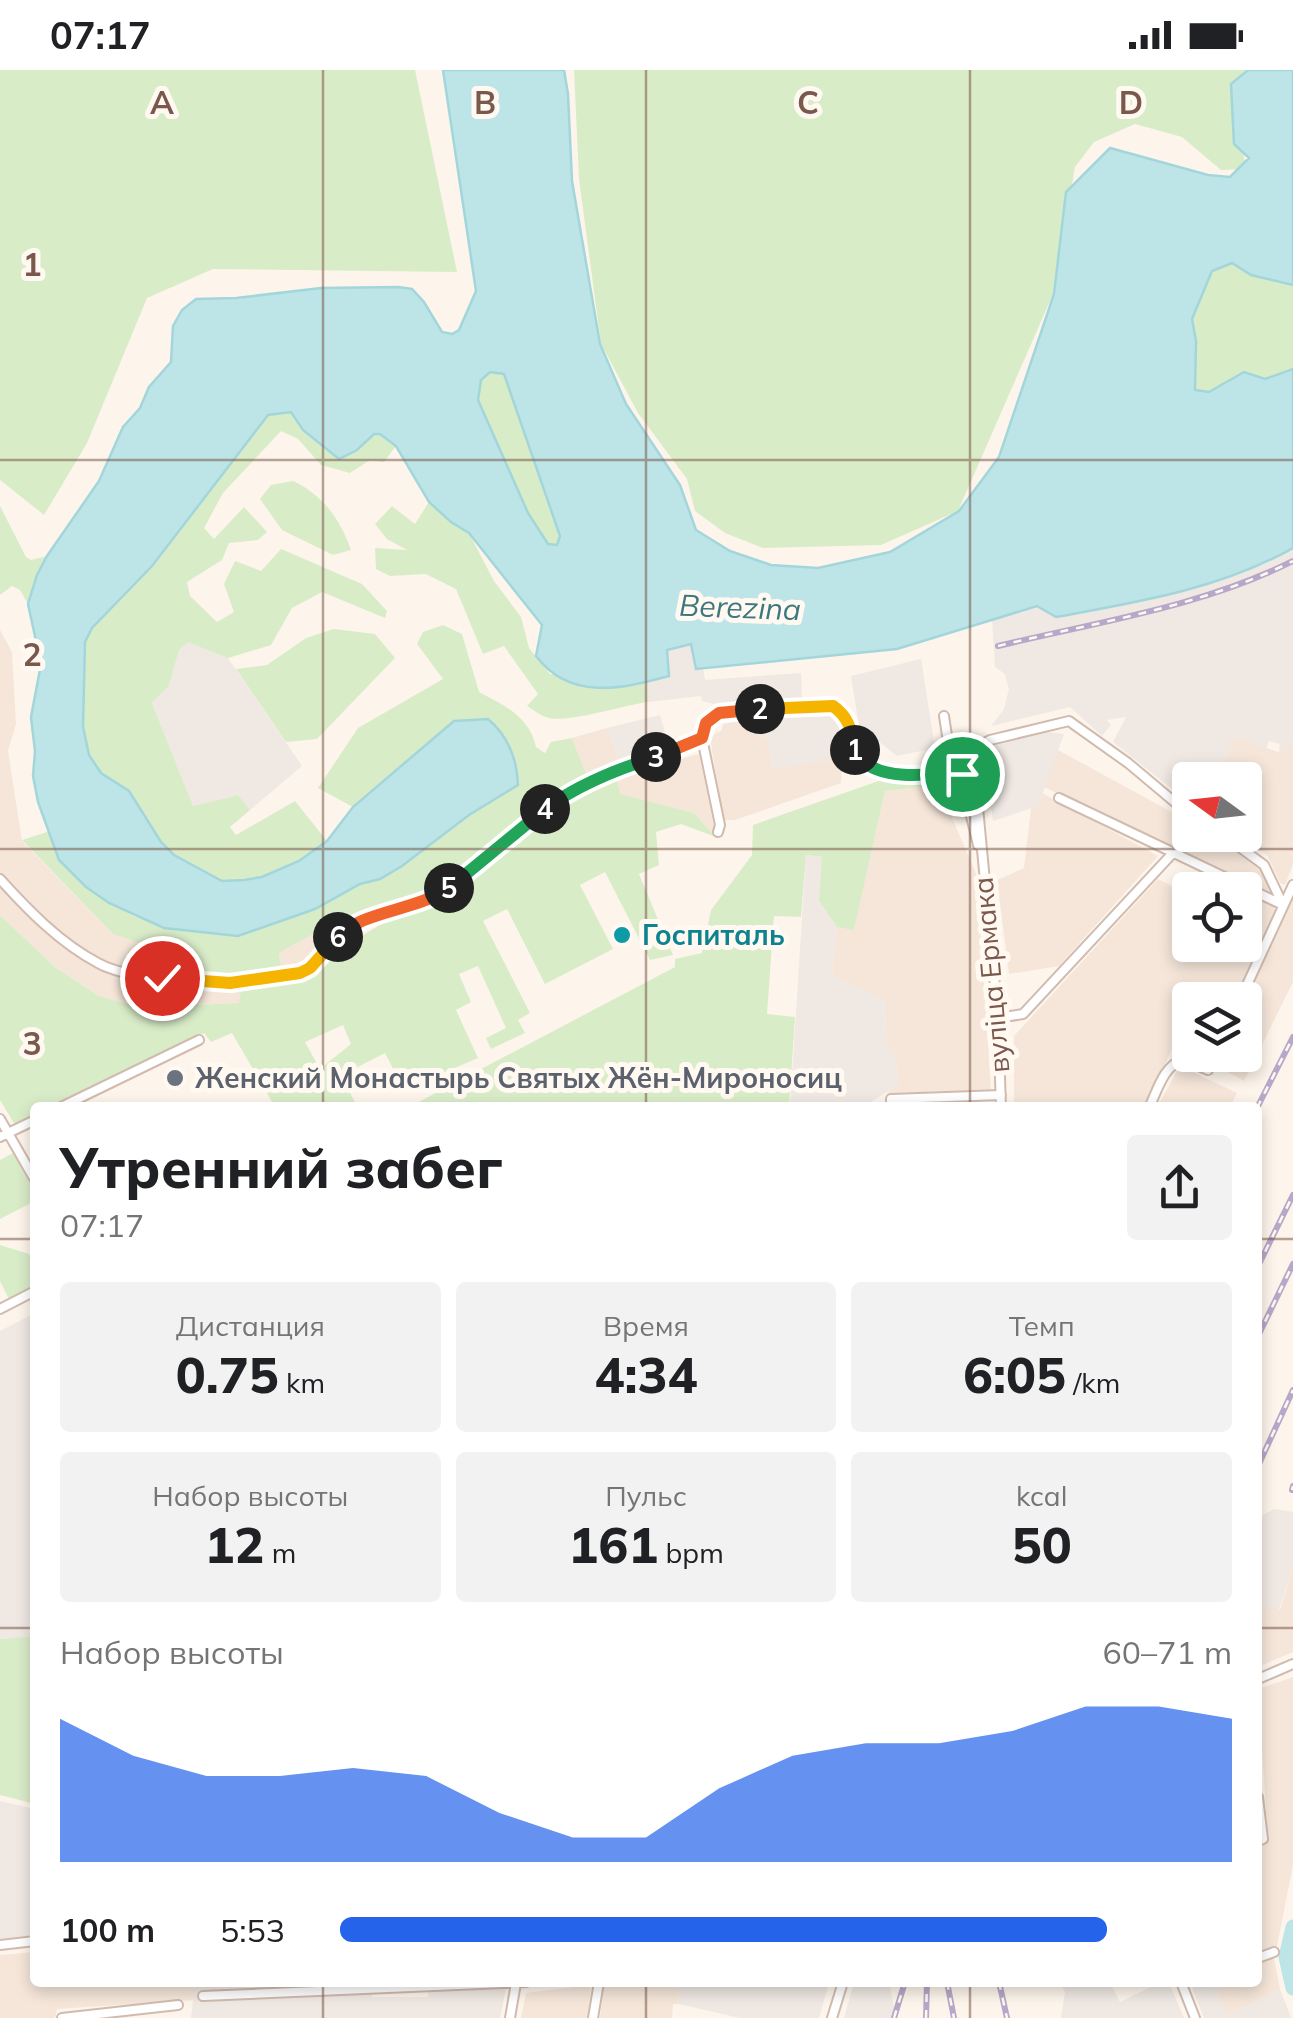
<!DOCTYPE html>
<html lang="ru">
<head>
<meta charset="utf-8">
<style>
	body { margin:0; font-family:Mulish,sans-serif; background:#f2f2f2; color:#202124; height:100vh; display:flex; flex-direction:column; font-size:38px; white-space:nowrap }
	* { box-sizing:border-box; margin:0 }
	p { font-size:32px; color:#757577 }
	.icon { flex:none; width:55px; height:55px; fill:none; stroke:currentColor; stroke-width:2; stroke-linecap:round; stroke-linejoin:round }
	.map { position:relative; flex:1; overflow:hidden }
	.drawer { position:absolute; left:30px; top:1032px; width:1232px; height:885px; display:flex; flex-direction:column; background:#fff; border-radius:10px; box-shadow:0 5px 15px #0003 }
	.drawer>* { flex:none }
	.needle { width:65px; rotate:285deg }
	.controls { position:absolute; left:1172px; top:692px; display:grid; gap:20px }
	.controls a { display:grid; place-items:center; width:90px; height:90px; border-radius:10px; background:#fff; box-shadow:0 5px 15px #0003; font-size:50px }
	.pin { position:absolute; display:grid; place-items:center; width:85px; height:85px; color:#fff; margin:-42px; border:5px solid #fff; border-radius:50%; box-shadow:0 2px 10px #0007 }
	.km { position:absolute; width:50px; height:50px; margin:-25px; border-radius:50%; background:#222; color:#fff; font-size:28px; line-height:50px; text-align:center }
	.round { display:grid; place-items:center; flex:none; width:105px; height:105px; border-radius:10px; background:#f2f2f2 }
	.overview { display:flex; align-items:center; justify-content:space-between; height:170px; padding:0 30px }
	h1 { font-size:55px; font-weight:800; line-height:75px }
	.stats { display:grid; grid-template-columns:repeat(3,1fr); gap:15px; height:170px; padding:10px 30px }
	.stats div { display:grid; align-content:center; border-radius:10px; background:#f2f2f2; text-align:center }
	.stats b { font-size:50px; font-weight:800 }
	.stats small { font-size:28px; font-weight:400 }
	.stats p { font-size:28px }
	.chart { height:280px; padding:20px 30px }
	.chart p { display:flex; justify-content:space-between }
	.chart svg { width:100%; height:180px; margin-top:10px; fill:#2563eb; opacity:.7 }
	ul { padding:0 30px; list-style:none; font-size:32px }
	li { display:grid; grid-template-columns:160px 120px 1fr; align-items:center; height:75px }
	li i { height:25px; border-radius:12px; background:#2563eb }
	.status { display:flex; justify-content:space-between; align-items:center; height:70px; padding:0 50px; background:#fff; direction:ltr }
	.status svg { height:28px; fill:currentColor }
	.map>svg:first-child { display:block }
	.residential { fill:#f5e6d9 }
	.industrial { fill:#efe8e3 }
	.green { fill:#d9ecc8; fill-rule:evenodd }
	.water { fill:#bde5e8; stroke:#a3d6db; stroke-width:2.5; fill-rule:evenodd }
	.lines { fill:none; stroke-linecap:round; stroke-linejoin:round }
	.river { stroke:#bde5e8; stroke-width:15 }
	.street-casing { stroke:#d1bbaf; stroke-width:12 }
	.street { stroke:#fff; stroke-width:8 }
	.rail-casing { stroke:#b7a7c9; stroke-width:6 }
	.rail { stroke:#fff9f2; stroke-width:2.5; stroke-dasharray:8; stroke-linecap:butt }
	.split-1-casing { stroke:#fff; stroke-width:20 }
	.split-2-casing { stroke:#fff; stroke-width:20 }
	.split-3-casing { stroke:#fff; stroke-width:20 }
	.split-4-casing { stroke:#fff; stroke-width:20 }
	.split-5-casing { stroke:#fff; stroke-width:20 }
	.split-6-casing { stroke:#fff; stroke-width:20 }
	.split-7-casing { stroke:#fff; stroke-width:20 }
	.split-8-casing { stroke:#fff; stroke-width:20 }
	.split-1 { stroke:#22a559; stroke-width:12 }
	.split-2 { stroke:#f5b400; stroke-width:12 }
	.split-3 { stroke:#f0652b; stroke-width:12 }
	.split-4 { stroke:#22a559; stroke-width:12 }
	.split-5 { stroke:#22a559; stroke-width:12 }
	.split-6 { stroke:#f0652b; stroke-width:12 }
	.split-7 { stroke:#f5b400; stroke-width:12 }
	.split-8 { stroke:#f5b400; stroke-width:12 }
	.grid { fill:none; stroke:#7a594c; stroke-width:2.5; stroke-opacity:0.55 }
	.culture-dot { fill:#0f9aa8; stroke:#fff9f2; stroke-width:4 }
	.worship-dot { fill:#6b7280; stroke:#fff9f2; stroke-width:4 }
	.labels { text-anchor:middle; stroke-width:10; stroke-linejoin:round; paint-order:stroke }
	.culture-label { font-size:28px; font-weight:bold; fill:#0d838f; stroke:#fff9f2; text-anchor:start }
	.street-label { font-size:28px; fill:#7a594c; stroke:#fff9f2 }
	.worship-label { font-size:28px; font-weight:bold; fill:#5b616d; stroke:#fff9f2; text-anchor:start }
	.water-label { font-size:30px; font-style:italic; fill:#3e787f; stroke:#fff9f2 }
	.grid-label { font-size:32px; text-anchor:middle; font-weight:bold; fill:#7a594c; stroke:#fff9f2; stroke-width:10; stroke-linejoin:round; paint-order:stroke }
</style>
</head>
<body>
<div class="status"><b>07:17</b><svg viewBox="0 0 49 12"><path d="M0 12V9h3v3zM5 12V6h3v6zM10 12V3h3v9zM15 12V0h3v12zM26 1h20v11H26zM47 4h2v5h-2z"/></svg></div>
<div class="map">
<svg width="1293" height="1948" viewBox="0 0 1293 1948">
	<rect width="100%" height="100%" fill="#fdf5eb"/>
	<!-- residential -->
	<path class="residential" d="M0,560L12,582L16,654L8,681L22,771L113,864L187,890L282,900L279,883L317,862L325,872L327,886L304,908L241,919L240,933L193,935L191,918L148,941L99,926L56,898L0,845Z
		M760,648L761,666L768,671L772,698L842,689L841,713L735,750H723L710,667L722,660L723,654Z
		M607,658L620,692L587,706L572,668Z
		M1235,667L1278,682L1293,671V794L1285,815L1280,813L1267,785L1235,765H1245V710H1213Z
		M1058,680L1190,752V765H1211L1257,795L1271,818L1269,824L1044,717Z
		M699,684L716,767L694,743L619,724L616,706Z
		M938,715L977,806L991,1020L886,1023L899,1014L895,985L887,974L884,929L837,909L832,903L837,857L854,859L885,721Z
		M1042,723L1158,786L1059,896L1009,904L997,810L1024,798L1031,738L1038,736Z
		M1202,802L1240,820H1190V875H1245V823L1279,839L1234,930H1190V981L1174,975L1145,1037H1014V966L1158,809L1187,824Z
		M1293,825V912L1244,1011L1215,995L1220,985H1245V930Z
		M1180,996L1237,1023L1230,1037H1157Z
		M1293,1496V1582L1258,1597V1533L1280,1540Z
		M1293,1607V1795L1277,1876L1258,1883V1775L1268,1770L1258,1619Z
		M35,1882V1912L195,1913L194,1930L57,1939L55,1948H0V1885Z
		M1274,1888L1280,1919L1227,1945L1213,1913L1258,1912V1894Z
		M604,1913H677L679,1934H673L672,1948H600Z
		M591,1915L588,1948H521L526,1923Z"/>
	<!-- industrial -->
	<path class="industrial" d="M1293,478V671L1285,679L1279,680L1280,674L1269,671L1266,679L1235,667L1213,710H1190V714L1183,715L1177,723L1113,672L1126,647L1107,650L1111,655L1102,666L1070,637L991,656L1004,639L1009,619L1005,604L995,597L992,550L1037,536L1056,547L1184,522L1267,493Z
		M189,571L228,588L302,696L250,740L238,725L193,736L152,633L169,616L179,580Z
		M692,574L696,598H703L705,610L801,603L802,630L718,635L702,631L701,626L648,632L647,612L669,606L666,580Z
		M921,589L935,678L897,686L859,656L851,606Z
		M660,645L669,677L620,692L607,658Z
		M832,645L839,651L842,689L772,699L768,671L761,666L760,648Z
		M1036,661L1064,664L1038,736L993,751L984,682L991,673Z
		M806,785L823,787L819,831L837,857L832,903L837,909L884,929L887,974L895,985L899,1014L863,1037L790,1038Z
		M35,1243V1566L0,1569V1261Z
		M1274,1439L1293,1442V1496L1279,1540L1258,1533V1448Z
		M0,1731L35,1739V1867L0,1869Z
		M195,1913H370L372,1927H428V1921L506,1919L500,1948H191Z
		M677,1913V1912L829,1913L819,1948H740L679,1934Z
		M854,1913H889L896,1948H844Z
		M1060,1913H1110L1120,1932L1159,1913H1169L1184,1948H1061L1065,1922Z
		M1207,1913H1213L1227,1945L1280,1919L1291,1948H1204L1192,1918Z"/>
	<!-- green -->
	<path class="green" d="M0,0H415L457,202L213,199L147,228L87,373L44,445L0,410Z
		M574,0H1248L1231,14L1246,99L1221,100L1182,67L1135,54L1094,72L1075,97L1053,224L958,441L881,475L763,478L725,463L695,441L687,409L638,343L601,274L579,109Z
		M1232,192L1251,205L1293,215V299L1265,309L1243,302L1209,322L1195,320L1196,271L1192,249L1212,200Z
		M490,302L504,303L560,466L558,475H549L528,443L478,329L481,310Z
		M291,342L303,360L327,381L357,380L374,364H380L396,376L384,392L370,390L350,403L321,395L298,369L281,361L223,423L204,458L214,469L244,437L267,462L258,470L229,473L222,490L187,512L190,526L217,552L234,542L224,514L235,491L261,501L281,479L362,514L387,541L385,548L322,522L292,538L271,575L228,588L188,572L179,580L169,616L152,633L193,736L238,725L250,740L230,757L236,765L295,731L327,771L299,791L262,807L222,811L174,785L161,772L129,721L101,703L89,685L83,657L85,572L92,558L152,496L268,346Z
		M293,411C323,425 340,449 351,480L333,485L282,460L260,429L271,415Z
		M429,432L451,452L469,463L494,511L521,547L529,578L550,604L633,616L647,612L648,632C625,635 568,653 549,648C542,647 534,640 527,636L538,624L504,576L483,584L456,519L426,504L390,506L376,499L375,478L407,480L387,469L375,454L392,436L415,454Z
		M0,436L26,487L31,490L47,486L28,534L20,520L12,516L0,525Z
		M443,555L462,564L479,622C504,635 530,647 536,677L545,683L551,672L572,668L587,706L556,724L449,811L419,829L349,849L325,872L317,862L279,883L282,901L238,908L192,907L187,890L113,864L22,770L50,761L59,790L86,817L109,833L136,847L238,866L315,839L360,814L380,809L487,733L488,649L454,651L353,737L318,718L358,658L443,609L417,574L423,562Z
		M334,559L375,564L395,588L317,669L286,672L236,599L267,595L306,568Z
		M616,706L620,724L694,743L716,767L681,754L656,762L659,795L639,804L673,885L650,890L605,802L580,815L613,879L545,914L507,839L483,851L530,943L518,950L525,963L491,979L486,968L506,958L478,896L459,904L471,932L456,940L478,988L404,1020L385,983L342,1005L357,1037H275L232,963L211,972L204,963L52,1037L35,1038V1045L15,1055L0,1030V845L56,898L99,926L148,940L159,914L191,918L193,935L239,933L241,919L304,908L327,886L392,848L432,836L544,746L581,723ZM343,955L351,974L320,999L305,972Z
		M890,707L938,715L885,721L854,860L837,857L819,831L822,787L806,785L801,847L774,846L767,944L795,947L789,1037H409L675,897V889L702,883L711,840L752,785L753,755Z
		M13,1083L35,1123V1131L0,1149V1090Z
		M0,1175L29,1184L35,1195V1216L9,1229L0,1211Z
		M35,1566V1734L0,1725V1569Z"/>
	<!-- water -->
	<path class="water" d="M443,0H564L568,24L572,111L600,274L626,334L680,415L696,460L730,481L771,495L818,498L890,482L959,441L999,387L1054,224L1066,122L1110,78L1208,105L1230,107L1249,88L1234,74L1231,14L1248,0H1293V215L1251,205L1232,193L1212,201L1192,249L1196,271L1195,320L1209,322L1244,302L1265,309L1293,299V478C1220,519 1138,532 1056,547L1037,536L897,579L696,599L691,574L667,580L669,606C621,619 570,631 536,586L542,555L469,463L451,452L429,432L396,376L380,364H374L357,380L339,389L303,360L291,342L268,345L152,496L92,558L85,572L83,657L89,685L101,703L129,721L161,772L174,785L222,811L244,810L262,807L299,791L327,771L353,737L454,651L488,649C508,666 517,689 518,715L469,745L402,796L380,809L360,814L315,839L238,866L164,858L109,833L86,817L59,790L38,732L33,706L35,681L31,647L41,594L28,534L37,505L47,486L99,411L123,357L140,338L149,317L171,292L173,256L182,240L196,229L236,228L321,218L398,217L412,219L424,232L442,262L452,264L459,260L476,221ZM490,302L504,304L560,466L557,475L548,474L528,443L478,330L481,310Z"/>
	<g class="lines">
		<!-- river -->
		<path class="river" d="M1293,1857L1286,1887L1293,1918"/>
		<!-- street casing -->
		<g class="street-casing">
			<path id="street" d="M702,668L720,755L718,762
				M970,696L975,706L998,948L1001,1038
				M970,696L978,677L990,670L1069,651L1128,693L1190,745
				M965,697L963,713L978,775
				M1059,728L1283,835
				M1223,765L1264,795L1283,835
				M0,809C28,840 60,873 98,893C135,914 262,921 301,903C322,893 330,867 350,856C376,840 409,842 436,826C482,800 517,755 562,727C605,700 655,688 702,668L706,653L719,643L833,637C853,650 847,666 857,685C872,712 938,705 963,698L950,685L944,646
				M1240,930L1293,815
				M998,948L1023,944L1172,784
				M59,1038L199,970
				M891,1038V1029L1001,1025
				M1149,1038C1158,1019 1163,997 1183,989L1208,1000L1215,985
				M0,1049L35,1110
				M0,1067L35,1050
				M0,1239L35,1221
				M1258,1609L1293,1594
				M1258,1727L1263,1769L1258,1771
				M0,1875L35,1871
				M1258,1888L1274,1882
				M1181,1912L1195,1948
				M203,1926L526,1912
				M62,1948L178,1935
				M510,1948L516,1913
				M593,1948L599,1912
				M832,1948L843,1912"/>
		</g>
		<!-- street -->
		<use href="#street" class="street"/>
		<!-- rail casing -->
		<g class="rail-casing">
			<path id="rail" d="M998,576C1097,552 1201,537 1293,491
				M1257,1038L1293,967
				M1258,1196L1293,1125
				M1258,1266L1293,1194
				M1258,1396L1293,1320
				M1292,1420L1293,1416
				M947,1912L954,1948
				M999,1912L1007,1948
				M894,1948L905,1912
				M926,1948L927,1912"/>
		</g>
		<!-- rail -->
		<use href="#rail" class="rail"/>
	</g>
	<g class="lines">
		<!-- split-1 casing -->
		<g class="split-1-casing">
			<path id="split-1" d="M855,680C871,714 933,706 963,698L962,704"/>
		</g>
		<!-- split-2 casing -->
		<g class="split-2-casing">
			<path id="split-2" d="M760,639L833,636C850,648 851,661 855,680"/>
		</g>
		<!-- split-3 casing -->
		<g class="split-3-casing">
			<path id="split-3" d="M656,687L702,668L706,653L719,643L760,639"/>
		</g>
		<!-- split-4 casing -->
		<g class="split-4-casing">
			<path id="split-4" d="M545,739C579,714 617,699 656,687"/>
		</g>
		<!-- split-5 casing -->
		<g class="split-5-casing">
			<path id="split-5" d="M449,818L545,739"/>
		</g>
		<!-- split-6 casing -->
		<g class="split-6-casing">
			<path id="split-6" d="M338,867C361,841 416,841 449,818"/>
		</g>
		<!-- split-7 casing -->
		<g class="split-7-casing">
			<path id="split-7" d="M230,913L300,903L310,898L338,867"/>
		</g>
		<!-- split-8 casing -->
		<g class="split-8-casing">
			<path id="split-8" d="M162,908L230,913"/>
		</g>
		<!-- split-1 -->
		<use href="#split-1" class="split-1"/>
		<!-- split-2 -->
		<use href="#split-2" class="split-2"/>
		<!-- split-3 -->
		<use href="#split-3" class="split-3"/>
		<!-- split-4 -->
		<use href="#split-4" class="split-4"/>
		<!-- split-5 -->
		<use href="#split-5" class="split-5"/>
		<!-- split-6 -->
		<use href="#split-6" class="split-6"/>
		<!-- split-7 -->
		<use href="#split-7" class="split-7"/>
		<!-- split-8 -->
		<use href="#split-8" class="split-8"/>
	</g>
	<!-- grid -->
	<path class="grid" d="M323,0V1038M646,0V1038M970,0V1038M0,390H1293M0,779H1293M0,1169H35M1258,1169H1293M0,1558H35M1258,1558H1293M323,1912V1948M646,1912V1948M970,1912V1948"/>
	<!-- markers -->
	<circle class="culture-dot" cx="622" cy="865" r="10"/>
	<circle class="worship-dot" cx="175" cy="1008" r="10"/>
	<g class="labels">
		<!-- culture labels -->
		<g class="culture-label">
			<text x="642" y="875">Госпиталь</text>
		</g>
		<!-- street labels -->
		<g class="street-label">
			<text transform="translate(991 905) rotate(-95)" y="10">вуліца Ермака</text>
		</g>
		<!-- worship labels -->
		<g class="worship-label">
			<text x="195" y="1018">Женский Монастырь Святых Жён-Мироносиц</text>
		</g>
		<!-- water labels -->
		<g class="water-label">
			<text transform="translate(740 538) rotate(2)" y="10">Berezina</text>
		</g>
	</g>
	<g class="grid-label">
		<text x="162" y="44">A</text>
		<text x="485" y="44">B</text>
		<text x="808" y="44">C</text>
		<text x="1131" y="44">D</text>
		<text x="32" y="206">1</text>
		<text x="32" y="596">2</text>
		<text x="32" y="985">3</text>
	</g>
</svg>
<div class="controls">
<a><svg class="needle" viewBox="-14 -14 28 28"><path d="M0-13l5 13h-10z" fill="#e53935"/><path d="M0 13l5-13h-10z" fill="#757577"/></svg></a>
<a><svg class="icon" aria-label="locate" viewBox="0 0 24 24"><circle cx="12" cy="12" r="6"/><path d="M12 2v4M12 18v4M2 12h4M18 12h4"/></svg></a>
<a><svg class="icon" aria-label="layers" viewBox="0 0 24 24"><path d="M12 4l9 5-9 5-9-5zM3 14l9 5 9-5"/></svg></a>
</div>
<div class="pin" style="left:962px;top:704px;background:#1e9e55"><svg class="icon" aria-label="arrive" viewBox="0 0 24 24"><path d="M6 21V4h12l-3 4 3 4H6"/></svg></div>
<div class="pin" style="left:162px;top:908px;background:#d93025"><svg class="icon" aria-label="check" viewBox="0 0 24 24"><path d="M5 12l5 5 9-10"/></svg></div>
<b class="km" style="left:855px;top:680px">1</b>
<b class="km" style="left:760px;top:639px">2</b>
<b class="km" style="left:656px;top:687px">3</b>
<b class="km" style="left:545px;top:739px">4</b>
<b class="km" style="left:449px;top:818px">5</b>
<b class="km" style="left:338px;top:867px">6</b>
<section class="drawer">
<div class="overview"><div><h1>Утренний забег</h1><p>07:17</p></div><a class="round"><svg class="icon" aria-label="share" viewBox="0 0 24 24"><path d="M12 15V3M7 8l5-5 5 5M5 13v7h14v-7"/></svg></a></div>
<div class="stats">
<div><p>Дистанция</p><b>0.75<small> km</small></b></div>
<div><p>Время</p><b>4:34</b></div>
<div><p>Темп</p><b>6:05<small> /km</small></b></div>
</div>
<div class="stats">
<div><p>Набор высоты</p><b>12<small> m</small></b></div>
<div><p>Пульс</p><b>161<small> bpm</small></b></div>
<div><p>kcal</p><b>50</b></div>
</div>
<div class="chart"><p><span>Набор высоты</span>60–71 m</p>
<svg viewBox="0 0 160 44" preserveAspectRatio="none"><path d="M0 44V9L10 18L20 23L30 23L40 21L50 23L60 32L70 38L80 38L90 26L100 18L110 15L120 15L130 12L140 6L150 6L160 9V44z"/></svg>
</div>
<ul>
<li><b>100 m</b>5:53<i style="width:86%"></i></li>
</ul>
</section>
</div>
</body>
</html>
